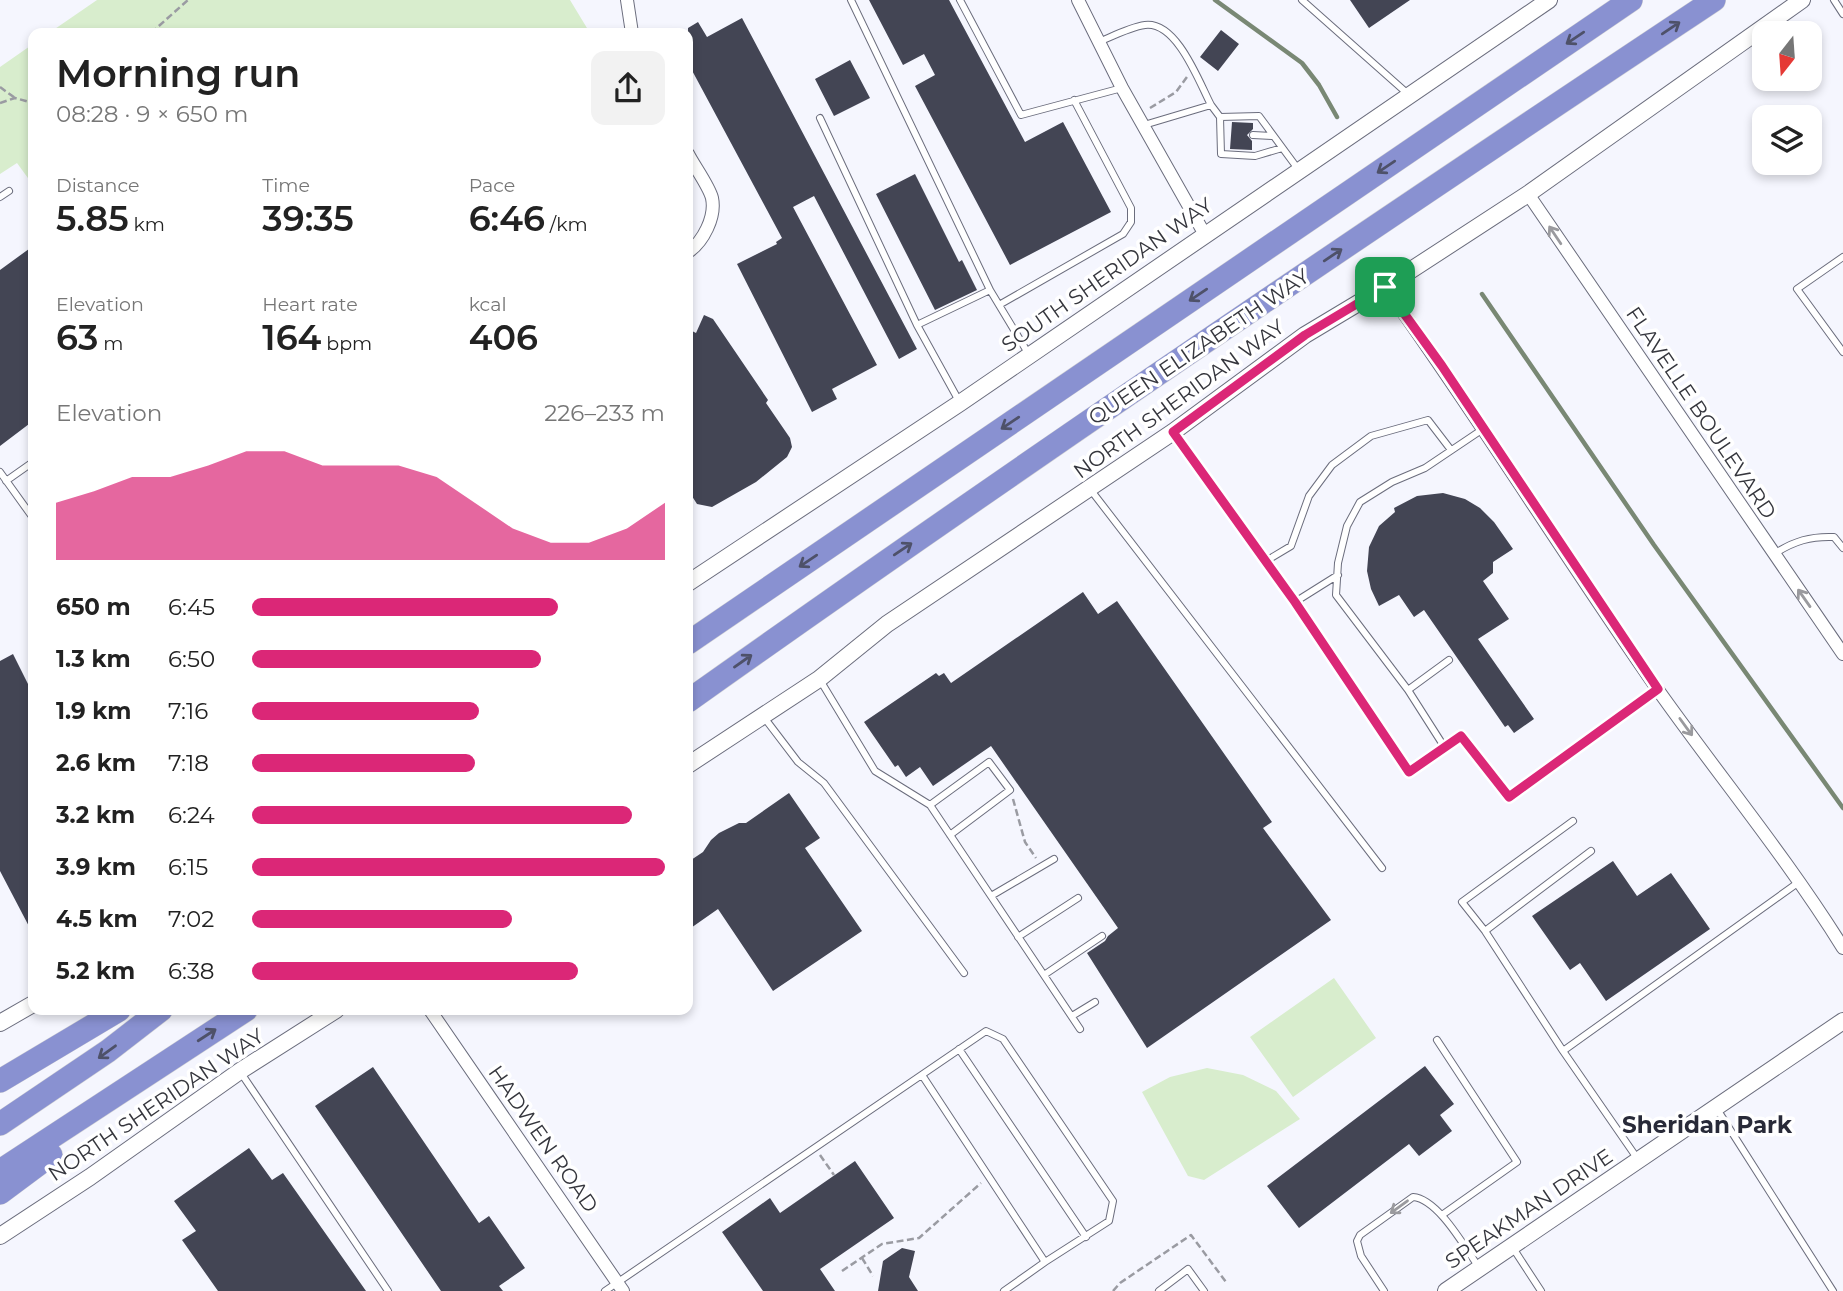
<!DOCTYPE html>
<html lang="en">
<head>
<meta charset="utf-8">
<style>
	body { margin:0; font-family:Montserrat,sans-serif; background:#f2f2f2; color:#222; height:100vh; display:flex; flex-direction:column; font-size:26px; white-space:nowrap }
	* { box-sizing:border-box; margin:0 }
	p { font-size:23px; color:#767676 }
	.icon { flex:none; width:38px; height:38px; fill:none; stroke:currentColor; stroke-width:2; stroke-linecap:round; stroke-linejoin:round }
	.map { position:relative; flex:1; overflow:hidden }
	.drawer { position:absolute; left:28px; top:28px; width:665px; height:987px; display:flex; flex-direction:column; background:#fff; border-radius:14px; box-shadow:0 4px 10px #0003 }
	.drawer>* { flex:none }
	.needle { width:46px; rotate:197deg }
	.buttons { position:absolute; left:1752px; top:21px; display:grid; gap:14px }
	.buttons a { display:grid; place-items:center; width:70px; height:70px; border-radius:14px; background:#fff; box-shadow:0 4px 10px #0003; font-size:35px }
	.pin { position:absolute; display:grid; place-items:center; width:60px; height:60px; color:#fff; margin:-30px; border-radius:14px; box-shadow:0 4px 10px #0006 }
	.round { display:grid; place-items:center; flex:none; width:74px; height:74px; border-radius:14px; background:#f2f2f2 }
	.headline { display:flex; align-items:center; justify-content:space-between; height:119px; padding:0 28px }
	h1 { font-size:38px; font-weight:600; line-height:52px }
	.figures { display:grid; grid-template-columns:repeat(3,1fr); gap:10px; height:119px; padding:7px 28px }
	.figures div { display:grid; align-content:center }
	.figures b { font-size:35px; font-weight:600 }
	.figures small { font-size:19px; font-weight:400 }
	.figures p { font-size:19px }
	.chart { height:196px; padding:14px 28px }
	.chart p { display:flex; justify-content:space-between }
	.chart svg { width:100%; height:126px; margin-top:7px; fill:#db2777; opacity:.7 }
	ul { padding:0 28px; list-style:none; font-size:23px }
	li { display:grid; grid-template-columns:112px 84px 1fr; align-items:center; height:52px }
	li i { height:18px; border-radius:9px; background:#db2777 }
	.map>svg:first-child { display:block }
	.green { fill:#d8edcd }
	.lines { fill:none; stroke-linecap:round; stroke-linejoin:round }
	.stream { stroke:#798874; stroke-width:4.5 }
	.building { fill:#434554 }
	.service-casing { stroke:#6b6d7d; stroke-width:8 }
	.minor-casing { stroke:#6b6d7d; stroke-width:14 }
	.tertiary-casing { stroke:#6b6d7d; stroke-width:18 }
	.motorway-casing { stroke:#d3d3d4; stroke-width:24 }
	.path { stroke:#9a9ba2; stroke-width:2.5; stroke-dasharray:7 3.5; stroke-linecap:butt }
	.service { stroke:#fff; stroke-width:6 }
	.minor { stroke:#fff; stroke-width:12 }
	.tertiary { stroke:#fff; stroke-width:16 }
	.motorway { stroke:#8991d1; stroke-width:23 }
	.oneway { stroke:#4e5169 }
	.oneway2 { stroke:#9a9a9e }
	.route-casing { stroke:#fff; stroke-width:14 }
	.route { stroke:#db2777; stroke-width:9 }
	.labels { text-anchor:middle; stroke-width:7; stroke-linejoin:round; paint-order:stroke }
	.street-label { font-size:21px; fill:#35363d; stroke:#fff }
	.neighbourhood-label { font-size:23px; font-weight:bold; fill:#282a38; stroke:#fff }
</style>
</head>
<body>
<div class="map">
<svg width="1843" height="1291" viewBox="0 0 1843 1291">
	<rect width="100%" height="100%" fill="#f5f6fe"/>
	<!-- green -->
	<path class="green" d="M97,0H570L590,33H49Z
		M33,44V185L17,163L0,174V67Z
		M1334,978L1376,1038L1293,1097L1250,1037Z
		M1207,1068L1243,1075L1276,1091L1300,1119L1204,1180L1188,1176L1142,1092L1170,1077Z"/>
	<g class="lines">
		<!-- stream -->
		<path class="stream" d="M1215,0L1302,63L1319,85L1337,117
			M1482,294L1654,545L1843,808"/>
	</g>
	<!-- building -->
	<path class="building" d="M869,0H949L1025,142L1063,122L1111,212L1010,265L915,86L935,75L924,54L903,65Z
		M1350,0H1410L1369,28Z
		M742,18L917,349L899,359L814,196L793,207L877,365L832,389L837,399L812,412L737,264L777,244L776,242L782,238L688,63V28L698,22L707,37Z
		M1221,30L1239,44L1218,71L1200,57Z
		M850,60L870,98L834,116L815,79Z
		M1232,122L1253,123V129L1247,135L1252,141V150L1230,149Z
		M915,174L959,262L962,260L977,290L935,310L876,194Z
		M33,246V421L0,446V270Z
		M704,315L713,319L768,400L766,403L790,438L792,447L787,457L756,482L712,507L697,504L688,490V329L696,333Z
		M1443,493L1465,499L1480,508L1494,522L1513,549L1493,562V573L1483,581L1509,619L1478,639L1534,719L1514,733L1508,725L1505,727L1424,610L1414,617L1399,595L1379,606L1371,589L1367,571L1369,547L1379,526L1395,512L1394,508L1417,496Z
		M1083,592L1098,614L1117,601L1272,822L1263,828L1331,920L1147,1048L1087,953L1105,941L1108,936L1118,928L991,746L933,786L920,767L906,777L898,765L895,767L864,722L936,673L939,676L944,673L951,683Z
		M13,654L33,694V934L0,871V661Z
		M789,793L820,838L805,848L862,931L773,991L718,909L688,930V862L703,852L711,840L719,833L739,823H746Z
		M1613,861L1637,896L1671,873L1710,929L1606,1001L1580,963L1570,970L1532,916Z
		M1425,1066L1454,1104L1440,1115L1452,1131L1419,1156L1409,1144L1299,1228L1267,1186Z
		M373,1067L479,1223L489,1216L525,1268L499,1286L503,1291H441L315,1106Z
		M249,1148L272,1180L283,1173L366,1291H218L182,1240L196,1231L174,1201Z
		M855,1161L894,1218L820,1269L835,1291H763L722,1232L770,1198L780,1213Z
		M902,1248L915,1251L909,1277L918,1291H878L883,1261Z"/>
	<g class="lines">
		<!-- service casing -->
		<g class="service-casing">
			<path id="service" d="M851,0L990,290L1028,353
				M960,0L1021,115L1122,88
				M1302,0L1408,94
				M1834,0L1843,14
				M1099,42C1113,36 1130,27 1145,25C1177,21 1199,82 1211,105L1144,125
				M1211,105L1220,117L1221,154L1255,156L1282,148
				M1220,117L1259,116L1298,169
				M820,118L917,325L959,401
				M1253,135L1272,136
				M0,197L9,191
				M1843,257L1797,289L1843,352
				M999,305L1123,234L1131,222V208L1074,100
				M917,325L990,290
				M1174,433L1295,602L1409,772L1461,736L1509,797L1657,690
				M0,472L33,518
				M6,481L33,462
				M1090,489L1382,868
				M1774,554C1794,541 1811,536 1834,537L1843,548
				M1266,561L1291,546L1309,496L1332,465L1371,436L1428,420L1451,450
				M1295,602L1338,575
				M820,680L875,771L930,805L1080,1029
				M1408,690L1449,660
				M763,716L798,762L824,783L964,973
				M1445,748L1408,690L1336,595L1338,563L1347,526L1360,502L1392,482L1425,468L1483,429
				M930,805L989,762L1010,790L950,835
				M1573,821L1462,902L1485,931L1563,1051L1637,1158
				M991,896L1054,859
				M1485,931L1591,851
				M1018,937L1078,898
				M1044,975L1102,936
				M1072,1016L1095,1002
				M1437,1040L1517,1162L1442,1215
				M959,1049L1086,1237
				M1563,1051L1799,882
				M241,1073L388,1291
				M922,1075L1045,1262
				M1717,1109L1833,1291
				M1513,1248L1541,1291
				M605,1291L986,1031L1003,1039L1113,1201L1109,1221L1045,1262L1004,1291
				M1159,1291L1188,1269L1204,1291
				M1384,1291L1361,1256L1357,1241L1360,1235L1413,1197C1438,1199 1464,1246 1478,1266"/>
		</g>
		<!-- minor casing -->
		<g class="minor-casing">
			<path id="minor" d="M627,0L632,33
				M1078,0L1122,88L1204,233
				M688,154C694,166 709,186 712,198C716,217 703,242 688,252
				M1528,194L1843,654
				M1385,287C1480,419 1565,557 1658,690C1719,776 1787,858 1843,948
				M430,1010L623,1291"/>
		</g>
		<!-- tertiary casing -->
		<g class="tertiary-casing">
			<path id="tertiary" d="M688,583L960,403L1549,0
				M688,765L819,679L887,624L1173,432L1305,335L1385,287L1528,194L1802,0
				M0,1023L33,1004
				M0,1236L90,1177L240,1071L336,1010
				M1446,1291L1843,1021"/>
		</g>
		<!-- motorway casing -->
		<g class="motorway-casing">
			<path id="motorway" d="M688,643L1631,0
				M688,701C1026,461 1369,229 1714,0
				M0,1081L119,1010
				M0,1124L108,1051L161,1010
				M0,1171L246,1010
				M0,1193L51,1155"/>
		</g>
		<!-- path -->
		<path class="path" d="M151,33L188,0
			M0,87L15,98
			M0,103L15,98L33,103
			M1150,108L1176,92L1187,77
			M1013,799L1025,842L1036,858
			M820,1155L834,1175
			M862,1258L873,1276
			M842,1271L882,1244L919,1238L981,1183
			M1113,1291L1120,1283L1191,1235L1226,1282"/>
		<!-- service -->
		<use href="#service" class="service"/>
		<!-- minor -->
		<use href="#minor" class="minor"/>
		<!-- tertiary -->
		<use href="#tertiary" class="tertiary"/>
		<!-- motorway -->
		<use href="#motorway" class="motorway"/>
	</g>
	<!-- one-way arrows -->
	<defs><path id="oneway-shaft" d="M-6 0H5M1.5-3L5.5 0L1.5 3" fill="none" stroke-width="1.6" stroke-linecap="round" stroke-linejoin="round" transform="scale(1.75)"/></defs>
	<g class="oneway">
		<use href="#oneway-shaft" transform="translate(1671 28) rotate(-34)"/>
		<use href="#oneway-shaft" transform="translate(1575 38) rotate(146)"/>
		<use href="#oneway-shaft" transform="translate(1386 167) rotate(146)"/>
		<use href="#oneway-shaft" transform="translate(1333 255) rotate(-34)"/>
		<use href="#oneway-shaft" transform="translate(1198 295) rotate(146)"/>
		<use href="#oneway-shaft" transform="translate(1010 423) rotate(146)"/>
		<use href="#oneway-shaft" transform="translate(903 549) rotate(-34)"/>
		<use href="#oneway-shaft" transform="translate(808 561) rotate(146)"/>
		<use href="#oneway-shaft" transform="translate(743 661) rotate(-35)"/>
		<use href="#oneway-shaft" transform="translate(207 1035) rotate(-33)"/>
		<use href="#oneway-shaft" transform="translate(107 1052) rotate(144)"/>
	</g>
	<g class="oneway2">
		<use href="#oneway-shaft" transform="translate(1555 235) rotate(-124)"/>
		<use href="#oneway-shaft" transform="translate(1804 598) rotate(-125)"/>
		<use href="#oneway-shaft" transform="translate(1686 727) rotate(54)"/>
		<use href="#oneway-shaft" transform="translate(1399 1207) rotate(144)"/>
	</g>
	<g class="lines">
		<!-- route casing -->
		<g class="route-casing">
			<path id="route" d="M1385,287L1442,366L1658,689L1509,797L1461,736L1409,772L1295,602L1173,432L1305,335Z"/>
		</g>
		<!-- route -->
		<use href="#route" class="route"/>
	</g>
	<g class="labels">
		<!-- street labels -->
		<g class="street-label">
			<text transform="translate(1107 275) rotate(-35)" y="7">SOUTH SHERIDAN WAY</text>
			<text transform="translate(1199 347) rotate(-34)" y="7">QUEEN ELIZABETH WAY</text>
			<text transform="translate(1179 399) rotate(-36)" y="7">NORTH SHERIDAN WAY</text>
			<text transform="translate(1701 413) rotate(56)" y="7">FLAVELLE BOULEVARD</text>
			<text transform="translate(156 1105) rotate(-34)" y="7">NORTH SHERIDAN WAY</text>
			<text transform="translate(543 1139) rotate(55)" y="7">HADWEN ROAD</text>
			<text transform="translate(1529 1209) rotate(-34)" y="7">SPEAKMAN DRIVE</text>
		</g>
		<!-- neighbourhood labels -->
		<g class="neighbourhood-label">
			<text x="1707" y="1133">Sheridan Park</text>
		</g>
	</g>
</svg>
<div class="buttons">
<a><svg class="needle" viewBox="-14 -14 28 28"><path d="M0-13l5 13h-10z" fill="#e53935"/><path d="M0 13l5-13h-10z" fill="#767676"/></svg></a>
<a><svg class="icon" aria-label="layers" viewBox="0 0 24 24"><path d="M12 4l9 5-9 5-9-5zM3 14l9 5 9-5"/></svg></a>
</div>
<div class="pin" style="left:1385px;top:287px;background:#1e9e55"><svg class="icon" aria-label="arrive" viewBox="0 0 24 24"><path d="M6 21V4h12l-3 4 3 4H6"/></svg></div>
<section class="drawer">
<div class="headline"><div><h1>Morning run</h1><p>08:28 · 9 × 650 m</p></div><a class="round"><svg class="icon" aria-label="share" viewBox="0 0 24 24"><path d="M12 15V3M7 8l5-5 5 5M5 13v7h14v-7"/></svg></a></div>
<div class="figures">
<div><p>Distance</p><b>5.85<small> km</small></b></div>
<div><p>Time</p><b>39:35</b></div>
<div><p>Pace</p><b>6:46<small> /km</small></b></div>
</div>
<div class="figures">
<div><p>Elevation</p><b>63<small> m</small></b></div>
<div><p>Heart rate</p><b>164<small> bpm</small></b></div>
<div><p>kcal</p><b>406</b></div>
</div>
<div class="chart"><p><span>Elevation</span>226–233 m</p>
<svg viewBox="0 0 160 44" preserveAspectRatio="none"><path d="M0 44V24L10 20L20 15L30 15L40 11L50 6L60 6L70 11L80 11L90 11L100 15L110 24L120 33L130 38L140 38L150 33L160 24V44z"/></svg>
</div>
<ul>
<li><b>650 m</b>6:45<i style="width:74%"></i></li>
<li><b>1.3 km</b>6:50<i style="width:70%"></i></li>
<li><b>1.9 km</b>7:16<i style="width:55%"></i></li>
<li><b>2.6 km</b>7:18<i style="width:54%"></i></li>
<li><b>3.2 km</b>6:24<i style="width:92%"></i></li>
<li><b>3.9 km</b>6:15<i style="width:100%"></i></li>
<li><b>4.5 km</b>7:02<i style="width:63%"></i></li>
<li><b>5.2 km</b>6:38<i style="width:79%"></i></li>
</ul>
</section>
</div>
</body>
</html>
